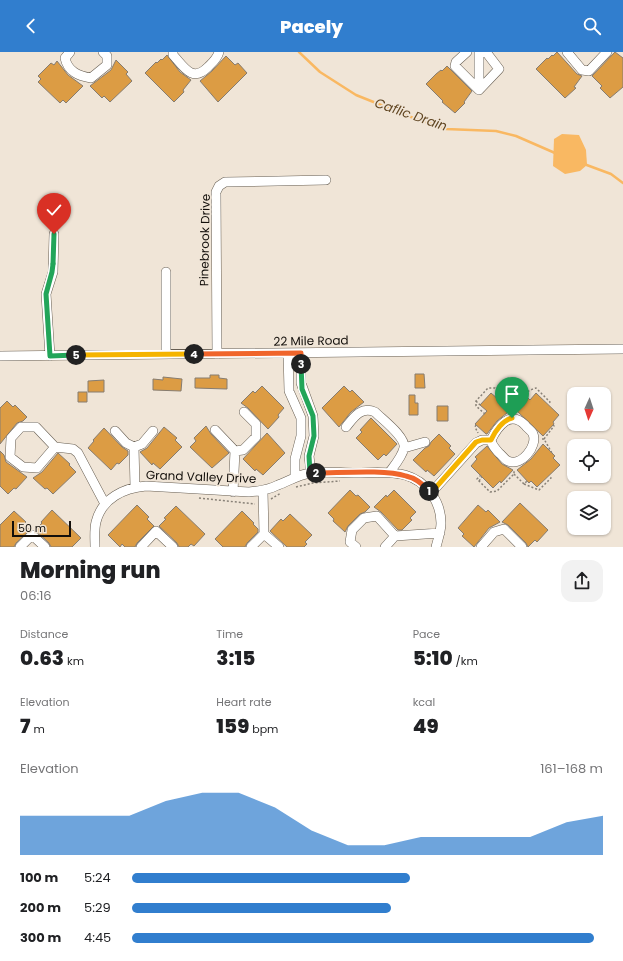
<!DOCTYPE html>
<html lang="en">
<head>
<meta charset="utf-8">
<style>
	body { margin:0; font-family:Poppins,sans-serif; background:#f2f2f2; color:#202124; height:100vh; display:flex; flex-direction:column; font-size:15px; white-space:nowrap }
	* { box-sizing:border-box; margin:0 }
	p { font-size:13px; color:#757577 }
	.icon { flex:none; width:22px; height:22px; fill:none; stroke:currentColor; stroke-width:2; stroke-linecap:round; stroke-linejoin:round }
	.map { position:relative; height:495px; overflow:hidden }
	.drawer { display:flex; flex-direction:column; background:#fff; flex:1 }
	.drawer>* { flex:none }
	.needle { width:26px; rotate:183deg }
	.tools { position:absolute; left:567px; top:335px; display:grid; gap:8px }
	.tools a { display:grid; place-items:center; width:44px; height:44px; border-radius:8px; background:#fff; box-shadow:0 1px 3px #0004; font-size:20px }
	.scale { position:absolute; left:12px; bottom:10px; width:59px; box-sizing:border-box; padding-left:4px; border:2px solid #130f0b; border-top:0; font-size:11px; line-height:14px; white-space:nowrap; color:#130f0b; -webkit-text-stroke:3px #f0e5d7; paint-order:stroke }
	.pin { position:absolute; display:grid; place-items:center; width:34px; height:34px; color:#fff; margin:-41px -17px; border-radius:50% 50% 50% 0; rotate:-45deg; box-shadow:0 0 4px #0007 }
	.pin .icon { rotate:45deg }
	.km { position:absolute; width:20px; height:20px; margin:-10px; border-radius:50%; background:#222; color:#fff; font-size:11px; line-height:20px; text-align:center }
	.round { display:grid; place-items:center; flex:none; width:42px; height:42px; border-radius:12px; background:#f2f2f2 }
	.summary { display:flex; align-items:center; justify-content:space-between; height:68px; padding:0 20px }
	h1 { font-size:22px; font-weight:800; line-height:30px }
	.figures { display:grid; grid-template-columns:repeat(3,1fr); gap:6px; height:68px; padding:4px 20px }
	.figures div { display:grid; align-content:center }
	.figures b { font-size:20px; font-weight:800 }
	.figures small { font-size:11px; font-weight:400 }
	.figures p { font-size:11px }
	.chart { height:112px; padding:8px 20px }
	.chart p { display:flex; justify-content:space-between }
	.chart svg { width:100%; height:72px; margin-top:4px; fill:#317ece; opacity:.7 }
	ul { padding:0 20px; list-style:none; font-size:13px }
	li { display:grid; grid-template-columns:64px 48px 1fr; align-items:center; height:30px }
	li i { height:10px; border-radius:5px; background:#317ece }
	header { display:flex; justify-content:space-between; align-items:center; height:52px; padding:0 20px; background:#317ece; color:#fff; font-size:18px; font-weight:800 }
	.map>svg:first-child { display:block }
	.water { fill:#f9b862 }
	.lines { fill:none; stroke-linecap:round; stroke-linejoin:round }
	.stream { stroke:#f9b862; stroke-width:2.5 }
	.building { fill:#dc9c44; stroke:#867c70 }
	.minor-casing { stroke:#675e52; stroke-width:10 }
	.path { stroke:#888177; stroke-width:1.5; stroke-dasharray:2 2; stroke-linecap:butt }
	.minor { stroke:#fff; stroke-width:9 }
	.split-1-casing { stroke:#fff; stroke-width:8 }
	.split-2-casing { stroke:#fff; stroke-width:8 }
	.split-3-casing { stroke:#fff; stroke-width:8 }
	.split-4-casing { stroke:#fff; stroke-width:8 }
	.split-5-casing { stroke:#fff; stroke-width:8 }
	.split-6-casing { stroke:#fff; stroke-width:8 }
	.split-7-casing { stroke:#fff; stroke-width:8 }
	.split-1 { stroke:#f5b400; stroke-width:5 }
	.split-2 { stroke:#f0652b; stroke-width:5 }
	.split-3 { stroke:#22a559; stroke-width:5 }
	.split-4 { stroke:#f0652b; stroke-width:5 }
	.split-5 { stroke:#f5b400; stroke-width:5 }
	.split-6 { stroke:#22a559; stroke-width:5 }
	.split-7 { stroke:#22a559; stroke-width:5 }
	.labels { text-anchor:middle; stroke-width:3.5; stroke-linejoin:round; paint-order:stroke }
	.street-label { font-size:12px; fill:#130f0b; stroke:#f0e5d7 }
	.water-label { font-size:13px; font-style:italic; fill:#614622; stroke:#f0e5d7 }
</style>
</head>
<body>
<header><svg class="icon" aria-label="back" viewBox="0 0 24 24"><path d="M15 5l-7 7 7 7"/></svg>Pacely<svg class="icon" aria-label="search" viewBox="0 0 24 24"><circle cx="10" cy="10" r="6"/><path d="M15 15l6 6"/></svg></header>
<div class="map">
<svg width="623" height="495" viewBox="0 0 623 495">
	<rect width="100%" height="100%" fill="#f0e5d7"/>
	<!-- water -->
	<path class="water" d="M562,82L579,83L586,98L587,113L580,119L565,122L553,114L554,87Z"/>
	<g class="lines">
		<!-- stream -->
		<path class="stream" d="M299,0L320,20L356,43L411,65L446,77L496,79L516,84L555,101
			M584,112L611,122L623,131"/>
	</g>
	<!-- building -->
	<path class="building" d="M557,0L577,22L582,24L574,35L576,36L565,46L536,17L547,6L548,7L552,3L553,4Z
		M615,0L623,6V35L610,46L600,36L602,34L592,24Z
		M167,3L180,20L191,28L183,38L184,40L174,50L145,21L156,10L157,11L161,7L162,8Z
		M226,4L235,13L238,11L247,21L218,50L200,29L212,19Z
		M116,8L128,20L126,22L132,29L110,50L104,44L102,46L90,34L111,18Z
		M57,9L68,23L83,34L66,51L63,48L60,51L38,30L41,27L38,24L51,11L54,13Z
		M447,14L472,39L464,50L465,51L455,61L442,50L443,49L426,32L436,22L441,18L442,19Z
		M415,322H424L425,336H415Z
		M210,323H219V326L227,327V337L195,336V326H210Z
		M163,325L182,327L181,339L153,338V327L163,328Z
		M104,328V340H88V329Z
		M262,334L284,356L278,363L279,365L268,377L248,356L241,351L253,339L255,341Z
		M344,334L350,340L352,338L364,350L351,360L339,375L322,356Z
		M78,340H87V350H78Z
		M491,341L498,347L500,345L512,357L497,369L487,382H486L475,372L487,359L480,353Z
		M536,341L559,363L553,370L554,372L543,384L516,358L528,346L530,348Z
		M409,343H415V351H418V363H409Z
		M7,349L13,355L15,353L27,365L23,369L17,371L0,392V356Z
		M437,354H448V369H437Z
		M371,366L397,392L386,404L384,402L378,408L356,386L362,380L360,378Z
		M206,374L211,382L229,401L212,416L190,395L196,389L194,386Z
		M164,375L177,386L175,388L182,395L160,417L153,411L152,413L140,400L147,396Z
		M104,376L122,395L128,399V403L119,412L117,411L111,418L88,396L94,389L93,388Z
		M267,381L285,401L263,423L256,417L255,419L243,407Z
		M439,382L451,394L449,396L455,402L434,424L427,418L426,420L413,408L425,396L429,394L431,390Z
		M543,392L555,404L553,406L560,413L537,435L531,429L529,431L517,418L531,407Z
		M487,394L502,412L513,418L501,431L500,429L493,436L471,414L477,407L475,405Z
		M0,399L4,403L6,410L27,425L16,437L14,436L8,442L0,434Z
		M58,401L70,412L69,413L76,420L53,442L47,436L45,437L33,426L42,420Z
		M350,438L356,444L358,443L370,455L365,460L360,462L348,474L345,480L333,469L334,467L328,461Z
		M394,438L416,460L410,466L412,468L402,478H398L381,460L374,455L386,443L387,445Z
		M520,451L548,478L537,490L535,488L528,495L526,491L508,473L502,470Z
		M137,453L149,465L147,467L154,474L137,491L135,495H125L122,492L120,495L108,483Z
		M478,453L486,460L488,458L500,470L489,476L474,495L462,484L464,482L458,476Z
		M176,454L205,482L194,494L191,492L188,495H179L177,491L159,474L166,467L164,466Z
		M52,458L81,486L72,495H51L49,491L35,478L42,471L41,470Z
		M14,459L26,470L24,472L30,478L16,491L14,495H0V473Z
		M242,459L254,471L253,472L258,477V480L247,491L245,495H223L215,487Z
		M290,462L312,483L305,490L307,492L304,495H287L270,479L281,467L283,469Z"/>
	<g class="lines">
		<!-- minor casing -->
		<g class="minor-casing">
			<path id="minor" d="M70,0L65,6C68,20 79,24 91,26L107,13V4L103,0
				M173,0V3C184,15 192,31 208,15C213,10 217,7 219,0
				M467,0L456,10L455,14L479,38
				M567,0L582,18L589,19L607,0
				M479,38L499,17L486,0
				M479,38V0
				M288,301L289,339L301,366V384L295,407V425
				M301,301V331L313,364L314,384L309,404L311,421
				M166,302V220
				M217,302L216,140L219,134L225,130L326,128
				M0,304L623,297
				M50,304L46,242L53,220L54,182
				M346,375C354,365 361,354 375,360C383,368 406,385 404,396C402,405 394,414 389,421
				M215,378L235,399L233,440
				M115,379L126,391L134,395
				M55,395L36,375H21L11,386L10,405L23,415L37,416L55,395L73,397L78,401L105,452
				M404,396L425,390
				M235,399L243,398L256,385V372L244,360
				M135,435L134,395L142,392L153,379
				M431,441L476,391L482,388H491C492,394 495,396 499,401C502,403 505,408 508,409C521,415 538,394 533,382C532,379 527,376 525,373C510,358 498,374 491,388
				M264,482L279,495
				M20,495L32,483L45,495
				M95,495C95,487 94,478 96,470C102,446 124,436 146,434L249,440C259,439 269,438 278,433C289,429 298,423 310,421C324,419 341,421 356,421C372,421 389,419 405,423C426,429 441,449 441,471C441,479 438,487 436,495
				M141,495L156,479L173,495
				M251,495L264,482L263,439
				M356,495L350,490L352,478L364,466L377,464L395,484
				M385,495L395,484L440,481
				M481,495L494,480L504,477L522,495"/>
		</g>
		<!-- path -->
		<path class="path" d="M523,344L527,347
			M476,349L480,353
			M513,358C514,349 527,338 536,336L550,350L548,352
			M485,362L476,354V349L488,336H495L514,353
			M476,373L475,375L478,381
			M542,387H544L553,403
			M544,387L554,374L553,373
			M514,422L524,432L527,429
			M481,423L477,427L490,440L497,439L514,422V418
			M479,429L482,425
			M524,432L539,438L551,426L549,424
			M296,435L313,431L340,429
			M199,446L255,452
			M271,447L281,441"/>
		<!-- minor -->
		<use href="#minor" class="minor"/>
	</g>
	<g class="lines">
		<!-- split-1 casing -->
		<g class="split-1-casing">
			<path id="split-1" d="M429,439L431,441L476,390L482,388H491C495,379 503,368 512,366"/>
		</g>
		<!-- split-2 casing -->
		<g class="split-2-casing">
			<path id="split-2" d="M316,421C340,421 385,417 406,424C415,426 423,432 429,439"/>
		</g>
		<!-- split-3 casing -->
		<g class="split-3-casing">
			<path id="split-3" d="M301,312L302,337L313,364L314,384L309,404L310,421H316"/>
		</g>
		<!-- split-4 casing -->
		<g class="split-4-casing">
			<path id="split-4" d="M194,302L301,301V312"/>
		</g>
		<!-- split-5 casing -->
		<g class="split-5-casing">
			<path id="split-5" d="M76,303L194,302"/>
		</g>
		<!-- split-6 casing -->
		<g class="split-6-casing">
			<path id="split-6" d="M53,212L52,220L46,242L50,304L76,303"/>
		</g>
		<!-- split-7 casing -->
		<g class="split-7-casing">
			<path id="split-7" d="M53,212L54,182"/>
		</g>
		<!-- split-1 -->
		<use href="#split-1" class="split-1"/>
		<!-- split-2 -->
		<use href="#split-2" class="split-2"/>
		<!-- split-3 -->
		<use href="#split-3" class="split-3"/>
		<!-- split-4 -->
		<use href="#split-4" class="split-4"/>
		<!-- split-5 -->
		<use href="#split-5" class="split-5"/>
		<!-- split-6 -->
		<use href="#split-6" class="split-6"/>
		<!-- split-7 -->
		<use href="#split-7" class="split-7"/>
	</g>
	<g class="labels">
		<!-- street labels -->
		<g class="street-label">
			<text transform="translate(205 188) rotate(-89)" y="4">Pinebrook Drive</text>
			<text transform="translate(311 289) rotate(-1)" y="4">22 Mile Road</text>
			<text transform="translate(201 425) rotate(2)" y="4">Grand Valley Drive</text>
		</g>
		<!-- water labels -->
		<g class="water-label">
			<text transform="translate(411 62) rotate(19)" y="5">Caflic Drain</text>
		</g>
	</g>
</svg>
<div class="tools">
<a><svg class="needle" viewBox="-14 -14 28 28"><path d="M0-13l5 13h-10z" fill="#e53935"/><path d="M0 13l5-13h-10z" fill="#757577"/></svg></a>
<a><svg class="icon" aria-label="locate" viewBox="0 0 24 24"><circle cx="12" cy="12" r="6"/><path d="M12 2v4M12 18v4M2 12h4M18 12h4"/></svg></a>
<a><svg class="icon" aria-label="layers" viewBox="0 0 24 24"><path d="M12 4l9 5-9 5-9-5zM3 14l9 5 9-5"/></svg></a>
</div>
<div class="scale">50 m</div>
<div class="pin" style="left:512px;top:366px;background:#1e9e55"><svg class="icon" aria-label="arrive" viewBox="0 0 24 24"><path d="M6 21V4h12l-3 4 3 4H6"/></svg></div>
<div class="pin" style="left:54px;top:182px;background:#d93025"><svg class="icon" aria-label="check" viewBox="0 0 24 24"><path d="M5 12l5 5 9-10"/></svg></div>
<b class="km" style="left:429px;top:439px">1</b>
<b class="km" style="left:316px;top:421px">2</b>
<b class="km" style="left:301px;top:312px">3</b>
<b class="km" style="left:194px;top:302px">4</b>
<b class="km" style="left:76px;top:303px">5</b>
</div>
<section class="drawer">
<div class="summary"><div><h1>Morning run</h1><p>06:16</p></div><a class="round"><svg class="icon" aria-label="share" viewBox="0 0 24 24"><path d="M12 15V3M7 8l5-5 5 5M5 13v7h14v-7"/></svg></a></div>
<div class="figures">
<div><p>Distance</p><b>0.63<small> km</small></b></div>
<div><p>Time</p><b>3:15</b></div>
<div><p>Pace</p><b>5:10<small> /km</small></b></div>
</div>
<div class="figures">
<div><p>Elevation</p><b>7<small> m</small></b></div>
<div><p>Heart rate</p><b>159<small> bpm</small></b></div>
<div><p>kcal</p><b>49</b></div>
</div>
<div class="chart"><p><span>Elevation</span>161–168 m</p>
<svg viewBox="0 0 160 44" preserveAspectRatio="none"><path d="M0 44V20L10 20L20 20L30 20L40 11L50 6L60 6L70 15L80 29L90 38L100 38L110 33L120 33L130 33L140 33L150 24L160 20V44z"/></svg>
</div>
<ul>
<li><b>100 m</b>5:24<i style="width:59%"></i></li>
<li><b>200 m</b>5:29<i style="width:55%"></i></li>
<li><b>300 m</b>4:45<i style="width:98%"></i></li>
</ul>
</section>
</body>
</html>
